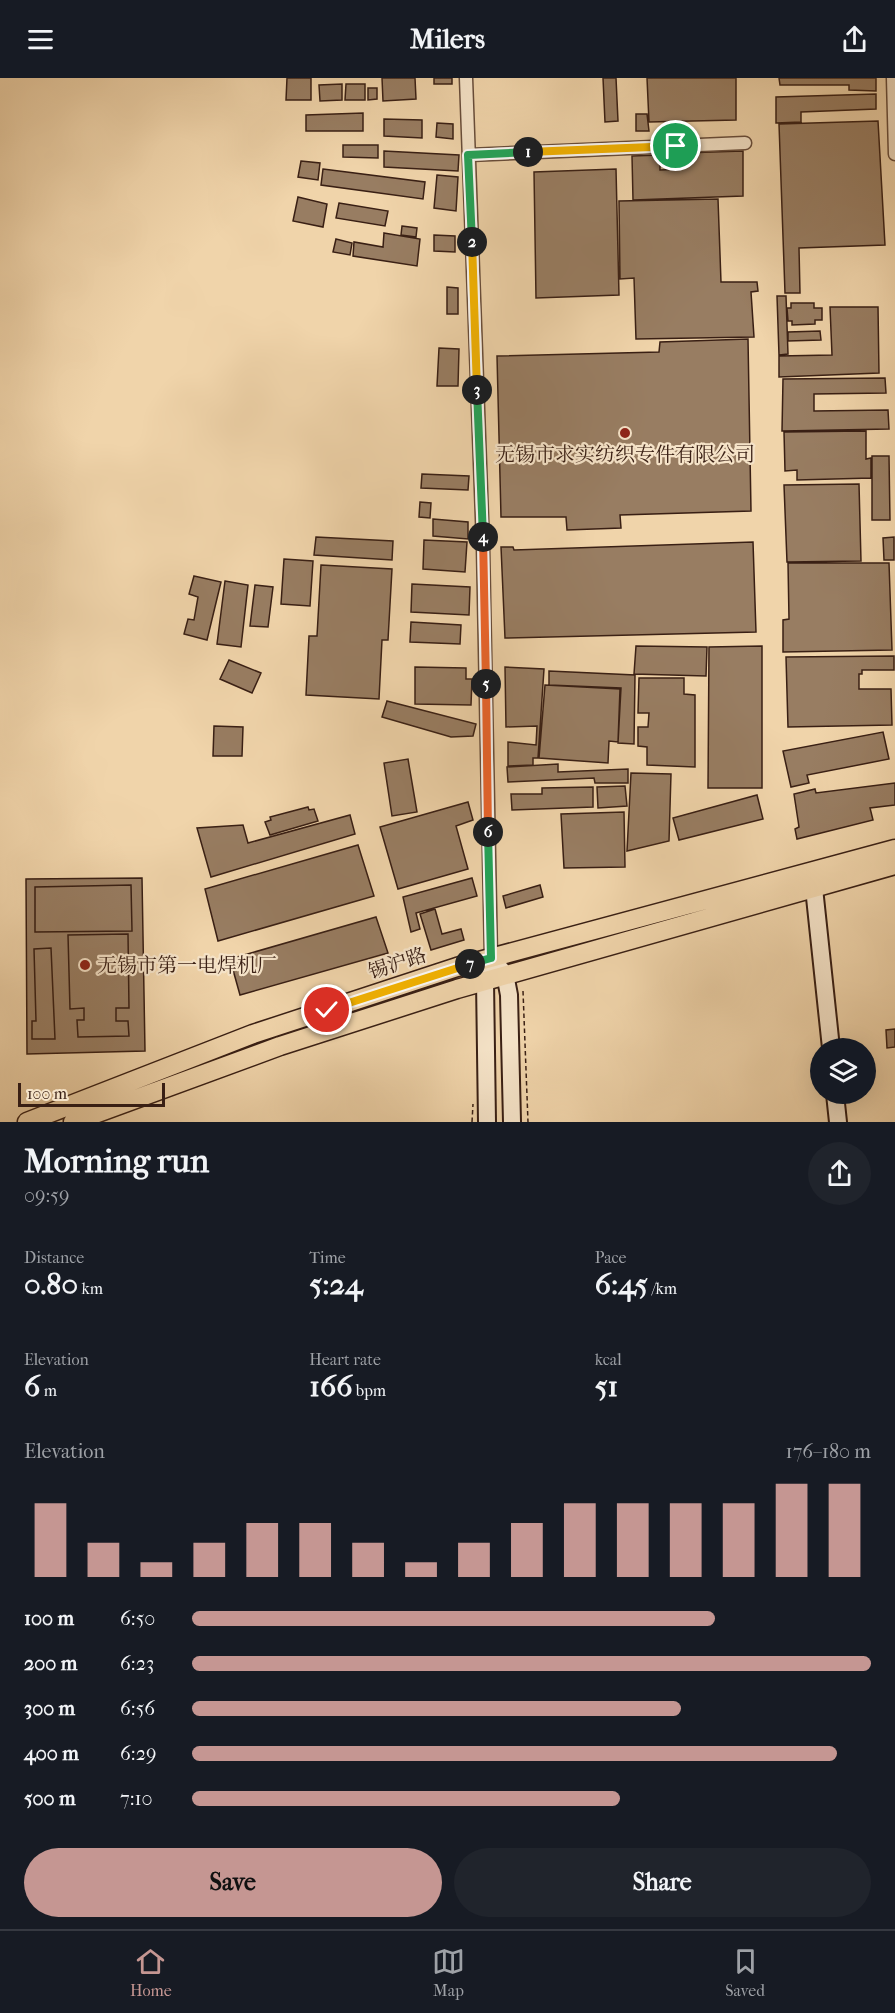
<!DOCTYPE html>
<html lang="en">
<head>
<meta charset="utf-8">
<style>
	body { margin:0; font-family:"IM FELL French Canon","Noto Serif SC",serif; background:#20242c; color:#f1f3f6; height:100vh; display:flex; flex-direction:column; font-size:22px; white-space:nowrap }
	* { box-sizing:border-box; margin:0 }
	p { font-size:20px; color:#9ea1a6 }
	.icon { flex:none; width:33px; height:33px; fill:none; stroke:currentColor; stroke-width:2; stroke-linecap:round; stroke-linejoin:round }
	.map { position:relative; height:1044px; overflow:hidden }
	.side { display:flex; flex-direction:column; background:#171b24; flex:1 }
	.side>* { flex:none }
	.tools { position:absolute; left:810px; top:960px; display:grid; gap:12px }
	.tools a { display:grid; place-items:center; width:66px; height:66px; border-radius:50%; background:#171b24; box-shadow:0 6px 24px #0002; font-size:30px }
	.scale { position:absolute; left:18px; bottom:15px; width:147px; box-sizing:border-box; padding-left:6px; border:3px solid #391f14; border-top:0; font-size:16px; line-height:21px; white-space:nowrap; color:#391f14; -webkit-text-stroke:4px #f5e3c8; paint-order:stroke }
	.pin { position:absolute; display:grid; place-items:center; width:51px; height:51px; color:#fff; margin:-26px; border:3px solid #fff; border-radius:50%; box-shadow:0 2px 6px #0007 }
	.km { position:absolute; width:30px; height:30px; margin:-15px; border-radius:50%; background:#222; color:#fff; font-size:16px; line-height:30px; text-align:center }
	.round { display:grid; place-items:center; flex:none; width:63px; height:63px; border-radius:32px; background:#20242c }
	.head { display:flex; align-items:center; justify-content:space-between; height:102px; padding:0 24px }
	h1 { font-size:33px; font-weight:800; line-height:45px }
	.stats { display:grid; grid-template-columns:repeat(3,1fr); gap:9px; height:102px; padding:6px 24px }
	.stats div { display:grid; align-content:center }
	.stats b { font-size:30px; font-weight:800 }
	.stats small { font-size:16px; font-weight:400 }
	.stats p { font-size:16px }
	.chart { height:168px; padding:12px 24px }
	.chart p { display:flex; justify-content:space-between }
	.chart svg { width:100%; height:108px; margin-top:6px; stroke:#c59692; stroke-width:6 }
	.primary-button { display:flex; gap:12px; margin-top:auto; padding:12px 24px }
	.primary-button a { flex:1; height:69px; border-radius:36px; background:#c59692; color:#111; font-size:24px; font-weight:800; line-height:69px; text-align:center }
	.primary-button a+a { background:#20242c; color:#f1f3f6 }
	ul { padding:0 24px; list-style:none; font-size:20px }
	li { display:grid; grid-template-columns:96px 72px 1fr; align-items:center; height:45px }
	li i { height:15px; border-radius:8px; background:#c59692 }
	header { display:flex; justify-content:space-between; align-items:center; height:78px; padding:0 24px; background:#171b24; font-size:27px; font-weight:800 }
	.dock { display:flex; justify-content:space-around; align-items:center; height:84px; border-top:2px solid #363941; background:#171b24; font-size:16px; color:#9ea1a6 }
	.dock a { display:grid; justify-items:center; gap:3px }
	.dock .current { color:#c59692 }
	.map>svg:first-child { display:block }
	.building { fill:#987d62; stroke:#391f14; stroke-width:1.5 }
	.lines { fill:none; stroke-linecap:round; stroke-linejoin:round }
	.street-casing { stroke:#674c3a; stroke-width:15 }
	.secondary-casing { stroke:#391f14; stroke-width:20 }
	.primary-casing { stroke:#391f14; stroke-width:21 }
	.path { stroke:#391f14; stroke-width:1.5; stroke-dasharray:4.5 3; stroke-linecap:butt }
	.street { stroke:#f5e3c8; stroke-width:12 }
	.secondary { stroke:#f5e3c8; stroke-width:16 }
	.primary { stroke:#f0d4aa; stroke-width:18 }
	.split-1-casing { stroke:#fff; stroke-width:12 }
	.split-2-casing { stroke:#fff; stroke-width:12 }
	.split-3-casing { stroke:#fff; stroke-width:12 }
	.split-4-casing { stroke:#fff; stroke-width:12 }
	.split-5-casing { stroke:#fff; stroke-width:12 }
	.split-6-casing { stroke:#fff; stroke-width:12 }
	.split-7-casing { stroke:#fff; stroke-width:12 }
	.split-8-casing { stroke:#fff; stroke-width:12 }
	.split-1 { stroke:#f5b400; stroke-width:8 }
	.split-2 { stroke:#22a559; stroke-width:8 }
	.split-3 { stroke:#f5b400; stroke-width:8 }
	.split-4 { stroke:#22a559; stroke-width:8 }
	.split-5 { stroke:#f0652b; stroke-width:8 }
	.split-6 { stroke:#f0652b; stroke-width:8 }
	.split-7 { stroke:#22a559; stroke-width:8 }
	.split-8 { stroke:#f5b400; stroke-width:8 }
	.poi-dot { fill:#8f2418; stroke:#f5e3c8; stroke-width:2 }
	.labels { text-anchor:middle; stroke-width:4.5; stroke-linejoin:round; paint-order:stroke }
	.poi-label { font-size:20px; fill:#391f14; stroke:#f5e3c8 }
	.street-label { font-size:20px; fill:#391f14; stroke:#f5e3c8 }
</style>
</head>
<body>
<header><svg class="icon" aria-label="menu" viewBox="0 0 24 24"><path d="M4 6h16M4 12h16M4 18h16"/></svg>Milers<svg class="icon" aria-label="share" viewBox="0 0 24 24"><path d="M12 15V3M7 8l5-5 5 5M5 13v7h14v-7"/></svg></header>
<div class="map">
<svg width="895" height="1044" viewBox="0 0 895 1044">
	<rect width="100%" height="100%" fill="#f0d4aa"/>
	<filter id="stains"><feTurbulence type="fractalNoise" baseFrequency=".00333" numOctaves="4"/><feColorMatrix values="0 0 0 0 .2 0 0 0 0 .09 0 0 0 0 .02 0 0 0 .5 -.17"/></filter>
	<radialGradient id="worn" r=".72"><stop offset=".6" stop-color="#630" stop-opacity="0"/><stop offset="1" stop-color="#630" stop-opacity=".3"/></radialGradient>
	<!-- building -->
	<path class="building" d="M287,0H311V22H286Z
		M382,0H415L416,21L383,23Z
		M434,0H452V6H434Z
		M603,0H616L618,43L605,44Z
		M647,0H736V42L649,44Z
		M779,0H876V13L849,12V7H780Z
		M342,6V22L320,23L319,7Z
		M346,6H365V22H345Z
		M368,10H377V21L368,22Z
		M876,16V31L801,34V44L776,45V19Z
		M363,35V53H306V37Z
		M636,36H647L649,53H636Z
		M384,41L422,42V60L384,58Z
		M878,43L885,167L799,170L800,215H785L779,46Z
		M437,45L453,46V61L436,59Z
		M343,67H378V80L343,79Z
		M384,73L459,77L458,93L384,89Z
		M743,73V118L633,122L632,78L660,77V92L682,91V75Z
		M301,83L320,85L318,102L298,99Z
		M323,91L425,104L423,121L321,107Z
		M616,91L619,217L536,220L534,94Z
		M437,97L458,99L456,133L434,130Z
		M298,119L327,126L323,149L293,143Z
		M718,121L721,204H757L758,213L751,214L754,259L636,261L634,200L620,201L619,123Z
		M339,125L388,133L385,148L336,140Z
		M402,148L417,150L416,159L401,157Z
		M384,155L420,161L417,188L353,178L354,164L383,169Z
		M434,157L455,158V174L434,173Z
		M336,161L352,165L350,177L333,174Z
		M447,209L458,210V236H447Z
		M777,218H786L788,276L779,277Z
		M791,225H814V230H822V242H815V246L792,247V243H788L787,230H791Z
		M830,229H878L879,295L779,299V278L832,277Z
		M820,253L821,262L788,263V254Z
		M748,261L751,433L620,437L621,450L567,452L566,439H501L497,278L659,274L660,264Z
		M439,270L459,271L458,308H437Z
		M885,300L886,315L814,316V333L888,332L889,351L782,353L783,301Z
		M866,353V381L871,380V400L797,402V392L785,393L784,354Z
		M872,378H889L890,442H872Z
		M422,396L469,398L468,412L421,410Z
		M859,406L861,483L787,484L784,407Z
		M420,424L431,425L430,440L419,439Z
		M433,441L468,444V461L433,458Z
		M316,459L393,463L392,482L314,477Z
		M894,459V482H884L883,460Z
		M424,462L467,464L465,494L423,491Z
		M753,464L756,554L505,560L501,469H513L514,472Z
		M284,481L313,483L310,528L281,526Z
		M788,485H889L892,572L783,574V542L789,541Z
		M321,487L392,491L388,562H382L379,621L306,617L309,558H317Z
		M194,498L221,504L207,562L184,556L188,541L194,542L198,519L189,516Z
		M225,503L248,507L241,569L217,566Z
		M412,506L470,509L469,537L411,534Z
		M255,507L273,509L268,549L250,548Z
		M411,544L461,547L460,566L410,564Z
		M636,568L707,569L706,598L634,596Z
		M762,568V710H708L709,569Z
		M894,578V592H862V596H859V611H891L892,647L788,649L786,579Z
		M229,582L261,595L252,615L220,601Z
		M415,589L466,590V601H472L471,627L415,626Z
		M505,589L544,591L538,680H533V687L508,688V664L536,667L537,648L506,649Z
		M549,593L635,597L634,666L618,665L621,610L549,607Z
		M639,600H684V616L695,617V689L647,687V669L638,668V649H648L649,635H638Z
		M545,607L620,611L618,664L609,663L608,685L539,680Z
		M387,623L476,646L473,658L451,659L382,639Z
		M214,648L243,649L242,678H213Z
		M883,654L889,681L807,697L809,705L791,709L783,673Z
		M408,681L417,734L392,738L384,685Z
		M558,686V694L628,691V705H595L594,700L508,704L507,689Z
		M631,695L671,696L669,763L627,773Z
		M895,705V727L870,730L873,742L797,761L795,751L799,749L794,716L815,711L816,715Z
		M625,708L627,728L598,730L597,709Z
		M593,709V729L512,732L511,716H542V710Z
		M757,717L763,741L679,762L673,740Z
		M468,724L473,742L456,748L468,791L398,811L380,749Z
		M308,729L309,732L314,731L318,743L270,757L265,744L271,742L270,739Z
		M624,734L625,789L564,790L561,736Z
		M350,737L355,756L211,799L197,750L243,747L248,765Z
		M358,767L374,818L218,863L205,811Z
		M142,800L145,973L27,976L26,801Z
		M472,800L477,818L416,835L420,851L411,854L403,819Z
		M131,807L132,853L35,854V809Z
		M540,807L543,819L506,830L503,818Z
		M435,831L442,856L461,851L464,862L431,872L420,836Z
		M376,839L388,875L240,917L230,881Z
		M128,856L129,930H116V943H128L129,958L78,959L77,942H84V930L70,931L68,857Z
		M51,870L55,961H32V943H36L34,871Z
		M895,951V969L887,970L886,952Z"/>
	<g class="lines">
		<!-- street casing -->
		<g class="street-casing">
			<path id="street" d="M466,0L483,468L491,880
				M893,0L895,76
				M469,77L745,65"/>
		</g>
		<!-- secondary casing -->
		<g class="secondary-casing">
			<path id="secondary" d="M814,810L831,970
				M491,880L505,896L509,917L512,1044
				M835,1016L838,1044
				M487,1044L485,903L488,890"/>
		</g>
		<!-- primary casing -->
		<g class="primary-casing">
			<path id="primary" d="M27,1044L253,956L457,889L895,771
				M73,1044L280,968L457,911L895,787"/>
		</g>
		<!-- path -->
		<path class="path" d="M523,913L528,1044
			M472,1044L473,1026"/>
		<!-- street -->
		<use href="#street" class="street"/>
		<!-- secondary -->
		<use href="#secondary" class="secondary"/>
		<!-- primary -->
		<use href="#primary" class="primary"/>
	</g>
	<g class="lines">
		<!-- split-1 casing -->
		<g class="split-1-casing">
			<path id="split-1" d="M528,74L676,68"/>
		</g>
		<!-- split-2 casing -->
		<g class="split-2-casing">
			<path id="split-2" d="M472,164L468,77L528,74"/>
		</g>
		<!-- split-3 casing -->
		<g class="split-3-casing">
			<path id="split-3" d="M472,164L477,312"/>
		</g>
		<!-- split-4 casing -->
		<g class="split-4-casing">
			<path id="split-4" d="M477,312L483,459"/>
		</g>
		<!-- split-5 casing -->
		<g class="split-5-casing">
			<path id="split-5" d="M483,459L486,606"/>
		</g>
		<!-- split-6 casing -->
		<g class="split-6-casing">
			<path id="split-6" d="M486,606L488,754"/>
		</g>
		<!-- split-7 casing -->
		<g class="split-7-casing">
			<path id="split-7" d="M470,886L491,880L488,754"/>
		</g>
		<!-- split-8 casing -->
		<g class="split-8-casing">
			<path id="split-8" d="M327,932L470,886"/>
		</g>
		<!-- split-1 -->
		<use href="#split-1" class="split-1"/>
		<!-- split-2 -->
		<use href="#split-2" class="split-2"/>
		<!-- split-3 -->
		<use href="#split-3" class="split-3"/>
		<!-- split-4 -->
		<use href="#split-4" class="split-4"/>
		<!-- split-5 -->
		<use href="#split-5" class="split-5"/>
		<!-- split-6 -->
		<use href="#split-6" class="split-6"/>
		<!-- split-7 -->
		<use href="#split-7" class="split-7"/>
		<!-- split-8 -->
		<use href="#split-8" class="split-8"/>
	</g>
	<!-- markers -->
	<g class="poi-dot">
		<circle cx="625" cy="355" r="6"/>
		<circle cx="85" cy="887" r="6"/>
	</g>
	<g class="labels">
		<!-- poi labels -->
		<g class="poi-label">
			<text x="625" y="383">无锡市求实纺织专件有限公司</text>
			<text x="97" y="894" text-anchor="start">无锡市第一电焊机厂</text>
		</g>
		<!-- street labels -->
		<g class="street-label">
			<text transform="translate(397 885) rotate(-18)" y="7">锡沪路</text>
		</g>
	</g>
	<rect width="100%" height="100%" filter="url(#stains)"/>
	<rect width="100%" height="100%" fill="url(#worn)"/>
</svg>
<div class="tools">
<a><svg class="icon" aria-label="layers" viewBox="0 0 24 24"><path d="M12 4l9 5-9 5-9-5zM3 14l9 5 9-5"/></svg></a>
</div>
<div class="scale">100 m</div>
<div class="pin" style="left:676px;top:68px;background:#1e9e55"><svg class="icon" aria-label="arrive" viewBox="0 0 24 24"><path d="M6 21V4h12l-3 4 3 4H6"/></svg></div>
<div class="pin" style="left:327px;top:932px;background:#d93025"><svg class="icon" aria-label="check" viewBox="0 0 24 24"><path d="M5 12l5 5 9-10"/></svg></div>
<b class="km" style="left:528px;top:74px">1</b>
<b class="km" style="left:472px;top:164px">2</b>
<b class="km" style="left:477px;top:312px">3</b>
<b class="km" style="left:483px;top:459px">4</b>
<b class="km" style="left:486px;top:606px">5</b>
<b class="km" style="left:488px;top:754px">6</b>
<b class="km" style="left:470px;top:886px">7</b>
</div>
<section class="side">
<div class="head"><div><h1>Morning run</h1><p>09:59</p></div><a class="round"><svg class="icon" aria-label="share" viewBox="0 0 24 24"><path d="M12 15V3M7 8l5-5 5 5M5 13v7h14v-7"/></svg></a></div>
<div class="stats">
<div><p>Distance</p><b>0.80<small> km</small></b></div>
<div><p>Time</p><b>5:24</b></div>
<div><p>Pace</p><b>6:45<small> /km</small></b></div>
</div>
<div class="stats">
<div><p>Elevation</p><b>6<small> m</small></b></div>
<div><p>Heart rate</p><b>166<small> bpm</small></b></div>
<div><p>kcal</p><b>51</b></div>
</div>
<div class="chart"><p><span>Elevation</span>176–180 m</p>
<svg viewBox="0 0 160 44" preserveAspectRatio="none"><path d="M5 44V14M15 44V30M25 44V38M35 44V30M45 44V22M55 44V22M65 44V30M75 44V38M85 44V30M95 44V22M105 44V14M115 44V14M125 44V14M135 44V14M145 44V6M155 44V6"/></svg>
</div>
<ul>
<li><b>100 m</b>6:50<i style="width:77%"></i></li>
<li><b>200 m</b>6:23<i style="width:100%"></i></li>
<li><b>300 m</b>6:56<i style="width:72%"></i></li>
<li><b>400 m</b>6:29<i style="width:95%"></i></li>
<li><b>500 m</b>7:10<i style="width:63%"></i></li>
</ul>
<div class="primary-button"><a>Save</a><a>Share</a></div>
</section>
<nav class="dock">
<a class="current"><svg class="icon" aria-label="home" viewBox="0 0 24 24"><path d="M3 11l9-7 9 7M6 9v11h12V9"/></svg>Home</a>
<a><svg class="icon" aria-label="map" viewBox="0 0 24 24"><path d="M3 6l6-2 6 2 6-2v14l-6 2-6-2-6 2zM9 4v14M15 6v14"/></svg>Map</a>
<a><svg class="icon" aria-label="saved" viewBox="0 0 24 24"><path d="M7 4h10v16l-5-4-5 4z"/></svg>Saved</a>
</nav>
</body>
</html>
